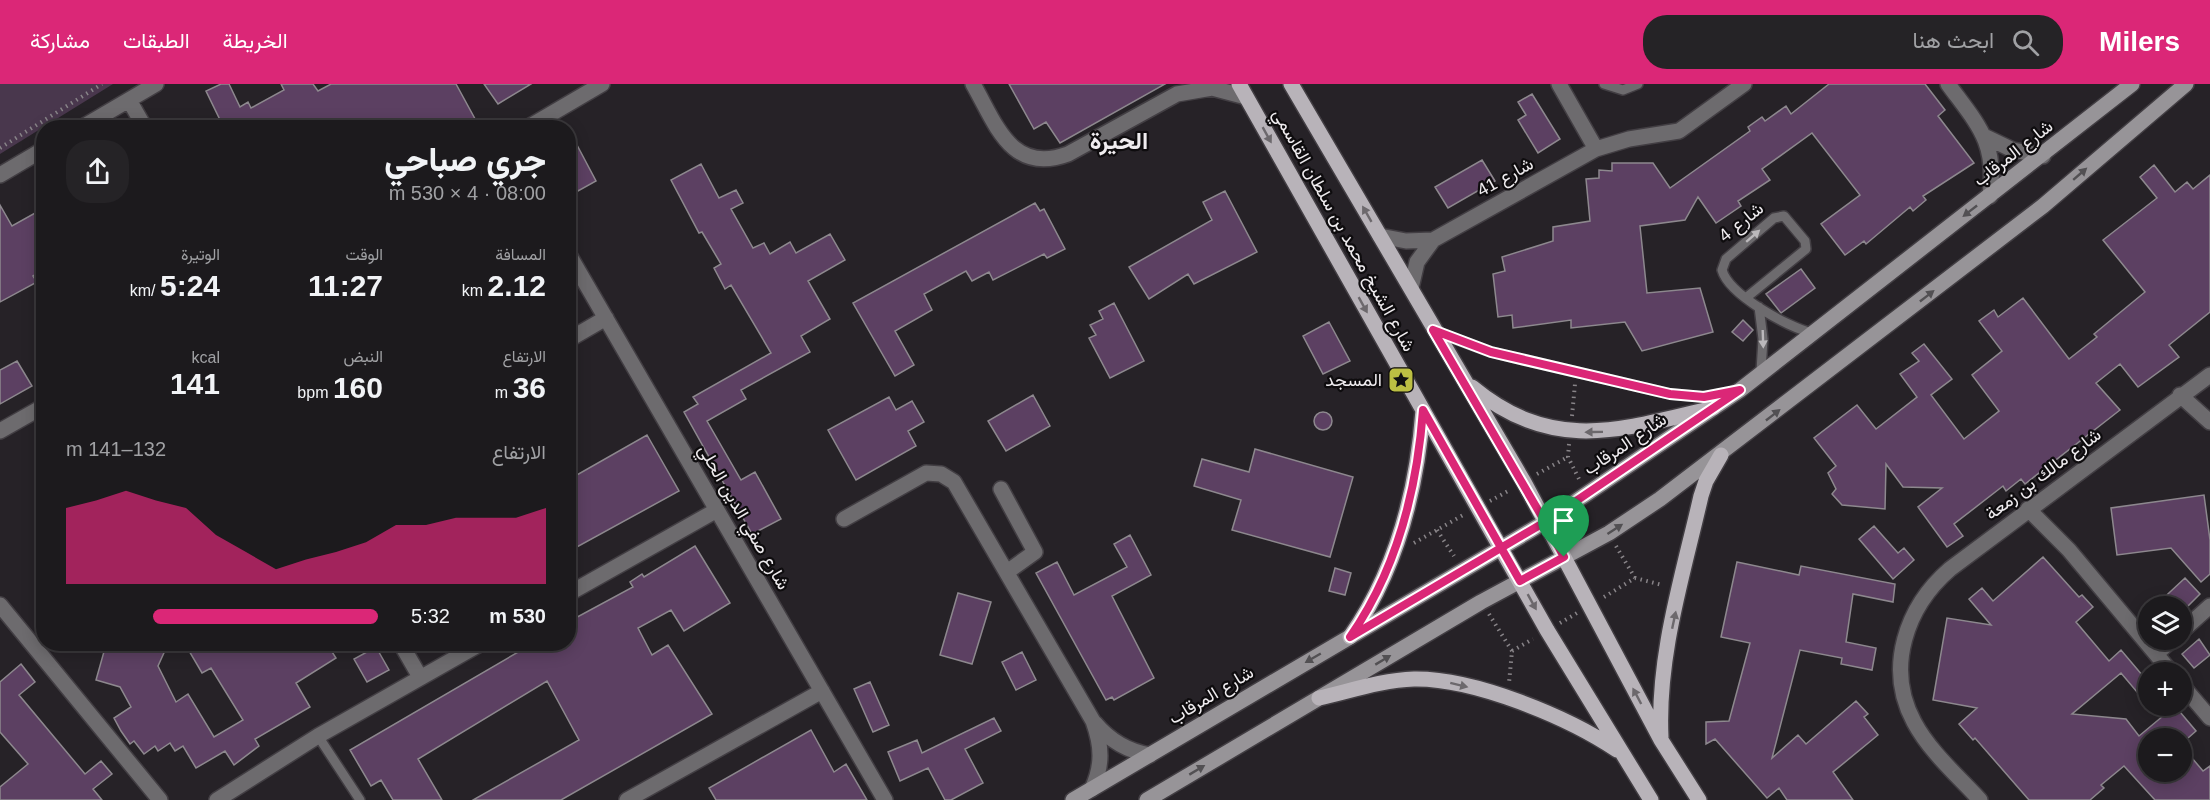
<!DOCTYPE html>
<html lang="ar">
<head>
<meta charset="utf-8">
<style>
	body { margin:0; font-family:Arial,Vazirmatn,sans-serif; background:#252326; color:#f1f3f6; direction:rtl; height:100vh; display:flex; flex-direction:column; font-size:22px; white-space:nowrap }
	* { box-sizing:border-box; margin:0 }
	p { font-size:20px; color:#a0a1a4 }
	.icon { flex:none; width:33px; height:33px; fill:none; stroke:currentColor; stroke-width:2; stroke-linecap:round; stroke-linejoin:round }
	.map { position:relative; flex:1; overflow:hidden; direction:ltr }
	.panel { position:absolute; left:36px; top:36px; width:540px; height:531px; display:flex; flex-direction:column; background:#1c1a1d; border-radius:24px; box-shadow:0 3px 15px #0003,0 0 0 2px #3a383b; direction:rtl }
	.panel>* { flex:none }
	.tools { position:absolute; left:2138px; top:512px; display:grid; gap:12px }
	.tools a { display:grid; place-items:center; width:54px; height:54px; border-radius:50%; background:#1c1a1d; box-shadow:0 3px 15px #0003,0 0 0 2px #3a383b; font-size:30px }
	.pin { position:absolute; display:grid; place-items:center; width:51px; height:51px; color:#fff; margin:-62px -26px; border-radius:50% 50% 50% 0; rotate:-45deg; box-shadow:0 0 6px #0007 }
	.pin .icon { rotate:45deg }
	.round { display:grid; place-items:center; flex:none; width:63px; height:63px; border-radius:24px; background:#252326 }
	.head { display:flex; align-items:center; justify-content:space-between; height:102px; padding:0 30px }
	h1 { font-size:33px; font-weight:800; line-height:45px }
	.metrics { display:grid; grid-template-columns:repeat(3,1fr); gap:9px; height:102px; padding:6px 30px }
	.metrics div { display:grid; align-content:center }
	.metrics b { font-size:30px; font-weight:800 }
	.metrics small { font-size:16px; font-weight:400 }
	.metrics p { font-size:16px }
	.chart { height:168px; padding:12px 30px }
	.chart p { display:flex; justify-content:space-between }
	.chart svg { width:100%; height:108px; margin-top:6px; fill:#db2777; opacity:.7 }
	ul { padding:0 30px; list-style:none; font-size:20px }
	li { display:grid; grid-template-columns:96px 72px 1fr; align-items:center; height:45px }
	li i { height:15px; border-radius:8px; background:#db2777 }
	header { display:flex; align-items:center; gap:36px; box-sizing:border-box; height:84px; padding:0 30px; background:#db2777; color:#fff }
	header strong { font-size:28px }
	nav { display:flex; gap:33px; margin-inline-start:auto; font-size:21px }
	.search { width:420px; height:54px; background:#252326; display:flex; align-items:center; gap:15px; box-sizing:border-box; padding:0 21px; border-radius:24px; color:#a0a1a4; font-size:22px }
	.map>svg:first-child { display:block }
	.green { fill:#49374d }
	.building { fill:#5c4062; stroke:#8d888e; stroke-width:1.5 }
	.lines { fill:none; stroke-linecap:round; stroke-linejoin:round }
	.service-casing { stroke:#423e43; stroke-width:12 }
	.minor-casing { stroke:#423e43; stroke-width:18 }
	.secondary-casing { stroke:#423e43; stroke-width:18 }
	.primary-casing { stroke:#423e43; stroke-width:18 }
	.path { stroke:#888488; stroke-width:4; stroke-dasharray:1.5 4.5; stroke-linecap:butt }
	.service { stroke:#6d6b6e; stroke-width:9 }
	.minor { stroke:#6d6b6e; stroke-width:15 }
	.secondary { stroke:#979498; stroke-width:15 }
	.primary { stroke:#b8b3b9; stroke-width:15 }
	.oneway { fill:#6c686c }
	.oneway2 { fill:#525053 }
	.oneway3 { fill:#bbb8bb }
	.route-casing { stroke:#fff; stroke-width:12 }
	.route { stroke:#db2777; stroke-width:8 }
	.labels { text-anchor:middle; stroke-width:4.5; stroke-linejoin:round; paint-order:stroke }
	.street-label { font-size:18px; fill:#efecef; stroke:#0e0c0e }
	.poi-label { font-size:18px; fill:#efecef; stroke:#0e0c0e; text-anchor:end }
	.district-label { font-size:24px; font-weight:bold; fill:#efecef; stroke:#0e0c0e }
</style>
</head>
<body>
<header>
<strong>Milers</strong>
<div class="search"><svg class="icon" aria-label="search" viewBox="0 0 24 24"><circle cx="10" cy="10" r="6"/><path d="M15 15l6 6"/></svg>ابحث هنا</div>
<nav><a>الخريطة</a><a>الطبقات</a><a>مشاركة</a></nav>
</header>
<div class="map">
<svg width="2210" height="716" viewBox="0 0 2210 716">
	<rect width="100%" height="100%" fill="#262227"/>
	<!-- green -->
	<path class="green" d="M0,0H113L0,70Z"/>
	<!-- building -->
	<path class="building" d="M221,0H229L240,23L248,18L251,24L284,6L281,0H313L318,7L331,0H456L480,44H224L206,7Z
		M484,0H531L498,20Z
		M1009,0H1165L1060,59L1046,38L1034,45Z
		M1829,0H1925L1945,26L1938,32L1974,79L1923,112L1926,116L1913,127L1910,123L1866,160L1864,157L1845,171L1821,140L1860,111L1812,49L1762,85L1770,96L1738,117L1741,122L1716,139L1698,113L1685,136L1640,142L1647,209L1700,204L1713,248L1642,267L1625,238L1571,244V236L1513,244L1512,231L1498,233L1493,190L1505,187L1502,173L1553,157V143L1590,137L1586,95L1599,94V86L1612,87V79H1653L1670,104L1750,47L1748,43L1762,33L1765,37L1786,22L1791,30Z
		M1532,10L1560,55L1538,69L1518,36L1526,31L1518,18Z
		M568,44L596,97L578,107L568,90Z
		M1482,76L1495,97L1448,124L1435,103Z
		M701,80L719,114L736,106L743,119L731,125L753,164L764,159L770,170L790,158L796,169L830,150L845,176L808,197L830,235L801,252L810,268L741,306L746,315L707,337L741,396L755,388L781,435L752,450L684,328L698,320L693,313L771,269L731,201L725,205L714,184L721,180L702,148L699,149L671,96Z
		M2154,81L2175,108L2187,98L2193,105L2210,91V228L2169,261L2179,273L2138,303L2120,280L2096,299L2120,326L2025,400L2021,395L2006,407L2003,402L1954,440L1963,452L1947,463L1918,423L1942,404L1903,403L1886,380L1885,425L1842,421L1832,410L1836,405L1828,389L1836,382L1814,354L1857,321L1876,345L1917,313L1900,290L1919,277L1912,269L1924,260L1952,295L1931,311L1964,355L1999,327L1972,291L2002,267L1979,237L1994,226L1998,233L2023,214L2069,275L2097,253L2094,250L2145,208L2103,156L2157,114L2140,93Z
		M1225,107L1257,168L1194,200L1188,190L1149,215L1129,183L1212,136L1203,118Z
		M1035,119L1040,127L1044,125L1065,165L1047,174L1044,170L993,196L989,188L972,197L966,187L924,210L932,226L895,247L914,281L895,292L853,219Z
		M0,121L12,142L44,124V185L33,192L37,198L0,218Z
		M1801,185L1815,204L1781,229L1766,210Z
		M1114,219L1144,277L1110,294L1089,254L1096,251L1090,241L1103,235L1099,227Z
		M1743,236L1753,246L1743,257L1732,248Z
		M1329,238L1350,277L1323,290L1303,252Z
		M17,277L32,302L0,320V286Z
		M1033,311L1050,342L1006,367L988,337Z
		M889,313L896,326L912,317L924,338L908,347L916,362L856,396L828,346Z
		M1314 337a9 9 0 1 1 18 0a9 9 0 1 1-18 0Z
		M647,351L679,407L575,464L568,453V396Z
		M1255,365L1353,393L1330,473L1232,446L1241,416L1194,402L1202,375L1249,388Z
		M2204,411L2210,456V490L2201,498L2171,464L2117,471L2111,424Z
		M1874,442L1898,469L1904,464L1914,476L1893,495L1859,455Z
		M1130,451L1151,491L1112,512L1154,594L1114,616L1112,613L1106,616L1036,489L1057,478L1074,511L1127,483L1114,460Z
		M695,462L730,519L684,547L671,526L638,544L652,571L668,561L712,630L561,716H473L579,656L547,597L418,675L442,716H393L381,696L371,702L350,666L532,560H568V538L633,503L630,498L642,490L644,493Z
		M2043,473L2079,513L2082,511L2093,523L2076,538L2109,577L2121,566L2148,598L2137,608L2121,589L2072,630L2126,635L2139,652L2175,622L2196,647L2188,654H2148V687H2181V661L2203,687L2210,682V716H2155L2124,682L2101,701L2104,704L2090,716H2029L1975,654L1973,656L1959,640L1977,624L1933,616L1947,534L1991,541L1969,515L1982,504L1993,517Z
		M1737,478L1799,491L1801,482L1895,500L1893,518L1853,510L1846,558L1876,564L1872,586L1841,580L1842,574L1800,566L1772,674L1798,651L1806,660L1856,617L1868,630L1864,633L1878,651L1833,688L1853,716H1787L1779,704L1767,714L1715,655L1706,660V638L1729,637L1750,559L1721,553Z
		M1335,484L1351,489L1345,511L1329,507Z
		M2185,494L2200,510L2188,522H2155Z
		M958,509L991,518L972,580L940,571Z
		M2199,555L2210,571L2194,584L2182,570Z
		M114,560H168L158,582L176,618L188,610L214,653L243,636L211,584L202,589L185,560H327L336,574L296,599L310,623L255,655L259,662L234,681L225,667L196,684L183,662L175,667L170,659L158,667L155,662L144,670L134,657L130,660L121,647L114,634L131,623L120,603L96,596L105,564Z
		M376,563L389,586L367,598L354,575Z
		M1022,568L1036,596L1016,606L1002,578Z
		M21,580L35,598L19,611L85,690L101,677L112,690L93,705L102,716H0V703L28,680L0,648V598Z
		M870,598L889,641L873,648L854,605Z
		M994,634L1001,647L965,665L983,699L951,716H945L928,684L900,697L888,668L917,656L922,669Z
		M811,646L834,688L846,680L867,716H716L709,704Z"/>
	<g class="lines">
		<!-- service casing -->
		<g class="service-casing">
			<path id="service" d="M1604,0L1623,6L1638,0
				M1747,213L1806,165L1805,157L1784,132L1774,134L1726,175L1722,186C1729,211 1788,243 1812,249
				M1759,223L1763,255L1761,287
				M1439,249L1491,268L1670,310L1704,313L1729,309
				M318,652L360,716"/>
		</g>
		<!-- minor casing -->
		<g class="minor-casing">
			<path id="minor" d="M973,0C996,40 1011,91 1068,70L1177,10L1212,4L1246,13
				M1559,0L1596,65
				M1948,0C1978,41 1997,58 1990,112
				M129,16L145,44
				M81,44L156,0
				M527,44L602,0
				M1986,53L2013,66L2043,72
				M0,91L44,65
				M1380,152L1406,157L1433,156
				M568,169L885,716
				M1411,204L1417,178L1433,156L1596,65L1629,55L1679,47L1744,0
				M568,256L606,234
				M2180,311L2210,338
				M0,347L44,322
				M1001,405L1035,468L1007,488
				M2028,425L2069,466L2171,588
				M844,435L926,389L941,390L954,398L1093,637C1102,662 1103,681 1092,705
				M568,510L717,426
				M0,521L160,716
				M2181,548L2210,522
				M401,560L420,593
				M2157,569L2173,555
				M2181,600L2210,634
				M1095,639C1110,657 1127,667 1150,671
				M217,716L318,652L480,560
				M627,716L822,607
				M1980,716C1958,692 1930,668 1914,638C1885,584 1906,523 1950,485L2210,291"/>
		</g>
		<!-- secondary casing -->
		<g class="secondary-casing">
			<path id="secondary" d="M1073,716L1545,438L1740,306L2132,0
				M1147,716L1481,518L1609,449L1660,415L2043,122L2186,0"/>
		</g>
		<!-- primary casing -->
		<g class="primary-casing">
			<path id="primary" d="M1239,0L1547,546L1651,716
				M1291,0L1524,398L1661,656L1699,716
				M1472,303C1553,370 1621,346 1713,324
				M1350,553C1396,487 1417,406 1423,326
				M1319,614C1350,607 1382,596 1414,595C1474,594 1568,633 1617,666
				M1661,653C1657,572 1683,491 1701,412L1706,397L1721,371"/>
		</g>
		<!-- path -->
		<path class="path" d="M0,64L102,0
			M1572,332L1575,300
			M1569,360L1568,373L1579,395
			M1537,390L1568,373
			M1490,417L1510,406
			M1437,446L1454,472
			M1414,459L1465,430
			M1616,462L1635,494
			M1604,513L1635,494L1662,501
			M1489,530L1512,567L1509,599
			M1560,539L1577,529
			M1512,567L1533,555"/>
		<!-- service -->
		<use href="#service" class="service"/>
		<!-- minor -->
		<use href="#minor" class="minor"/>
		<!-- secondary -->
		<use href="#secondary" class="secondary"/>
		<!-- primary -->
		<use href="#primary" class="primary"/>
	</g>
	<!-- one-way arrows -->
	<defs><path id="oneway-solid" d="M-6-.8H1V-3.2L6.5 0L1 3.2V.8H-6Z" transform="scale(1.5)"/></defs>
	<g class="oneway">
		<use href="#oneway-solid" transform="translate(1267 51) rotate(61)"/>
		<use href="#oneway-solid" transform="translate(1367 130) rotate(-120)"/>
		<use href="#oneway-solid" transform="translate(1363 221) rotate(61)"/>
		<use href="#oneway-solid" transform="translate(1594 348) rotate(179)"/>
		<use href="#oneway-solid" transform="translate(1532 518) rotate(61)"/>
		<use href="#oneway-solid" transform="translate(1674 536) rotate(-78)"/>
		<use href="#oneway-solid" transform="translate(1459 601) rotate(14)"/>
		<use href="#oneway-solid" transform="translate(1637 612) rotate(-118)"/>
	</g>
	<g class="oneway2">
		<use href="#oneway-solid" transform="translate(2080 90) rotate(-41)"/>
		<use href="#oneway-solid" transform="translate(1970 127) rotate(142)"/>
		<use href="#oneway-solid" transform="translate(1927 212) rotate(-38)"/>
		<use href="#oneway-solid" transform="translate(1773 331) rotate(-38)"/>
		<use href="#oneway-solid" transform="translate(1615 445) rotate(-33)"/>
		<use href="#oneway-solid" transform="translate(1313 574) rotate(150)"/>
		<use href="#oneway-solid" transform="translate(1383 576) rotate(-31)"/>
		<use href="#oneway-solid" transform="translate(1197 686) rotate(-31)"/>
	</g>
	<g class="oneway3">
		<use href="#oneway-solid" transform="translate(1753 152) rotate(-41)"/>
		<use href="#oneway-solid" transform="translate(1763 255) rotate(88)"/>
	</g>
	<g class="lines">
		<!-- route casing -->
		<g class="route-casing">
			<path id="route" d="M1564,473L1545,438L1740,306L1704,313L1670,310L1491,268L1433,246L1545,438C1480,477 1415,515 1350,553C1396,487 1417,406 1423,326L1520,497L1564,473"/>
		</g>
		<!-- route -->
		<use href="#route" class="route"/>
	</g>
	<!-- icons -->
	<defs>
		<g id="sight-square" transform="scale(1.35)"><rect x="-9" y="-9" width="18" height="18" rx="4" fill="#bcbf43" stroke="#0e0c0e"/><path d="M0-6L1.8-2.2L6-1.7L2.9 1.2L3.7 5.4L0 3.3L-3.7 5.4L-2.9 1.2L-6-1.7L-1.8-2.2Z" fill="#111"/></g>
	</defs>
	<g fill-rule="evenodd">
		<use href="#sight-square" x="1401" y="296"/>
	</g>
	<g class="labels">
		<!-- street labels -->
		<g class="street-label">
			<text transform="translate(2013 69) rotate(-38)" y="6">شارع المرقاب</text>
			<text transform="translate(1505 93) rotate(-29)" y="6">شارع 41</text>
			<text transform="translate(1741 138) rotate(-39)" y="6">شارع 4</text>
			<text transform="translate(1344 146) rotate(61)" y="6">شارع الشيخ محمد بن سلطان القاسمي</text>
			<text transform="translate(1625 360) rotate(-34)" y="6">شارع المرقاب</text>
			<text transform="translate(2043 390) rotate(-37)" y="6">شارع مالك بن زمعة</text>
			<text transform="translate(744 433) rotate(60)" y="6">شارع صفي الدين الحلي</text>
			<text transform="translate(1211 611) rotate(-31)" y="6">شارع المرقاب</text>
		</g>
		<!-- poi labels -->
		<g class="poi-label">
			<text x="1382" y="302">المسجد</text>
		</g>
		<!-- district labels -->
		<g class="district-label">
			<text x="1119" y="65">الحيرة</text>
		</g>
	</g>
</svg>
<div class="tools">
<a><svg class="icon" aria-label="layers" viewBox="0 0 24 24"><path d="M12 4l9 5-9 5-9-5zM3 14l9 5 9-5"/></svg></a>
<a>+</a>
<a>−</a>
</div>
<div class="pin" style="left:1564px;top:473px;background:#1e9e55"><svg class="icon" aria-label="arrive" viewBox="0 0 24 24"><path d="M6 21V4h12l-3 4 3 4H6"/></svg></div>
<section class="panel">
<div class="head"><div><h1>جري صباحي</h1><p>08:00 · 4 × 530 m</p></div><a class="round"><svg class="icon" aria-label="share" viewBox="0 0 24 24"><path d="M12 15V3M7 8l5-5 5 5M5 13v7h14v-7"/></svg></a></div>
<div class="metrics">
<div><p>المسافة</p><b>2.12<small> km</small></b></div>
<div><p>الوقت</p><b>11:27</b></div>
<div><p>الوتيرة</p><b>5:24<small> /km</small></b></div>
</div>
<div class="metrics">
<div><p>الارتفاع</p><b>36<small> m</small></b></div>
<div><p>النبض</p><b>160<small> bpm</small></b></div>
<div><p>kcal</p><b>141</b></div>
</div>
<div class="chart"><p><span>الارتفاع</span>132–141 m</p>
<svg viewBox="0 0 160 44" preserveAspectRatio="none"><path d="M0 44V13L10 10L20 6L30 10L40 13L50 24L60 31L70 38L80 34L90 31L100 27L110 20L120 20L130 17L140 17L150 17L160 13V44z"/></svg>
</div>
<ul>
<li><b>530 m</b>5:32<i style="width:72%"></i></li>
</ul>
</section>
</div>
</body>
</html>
